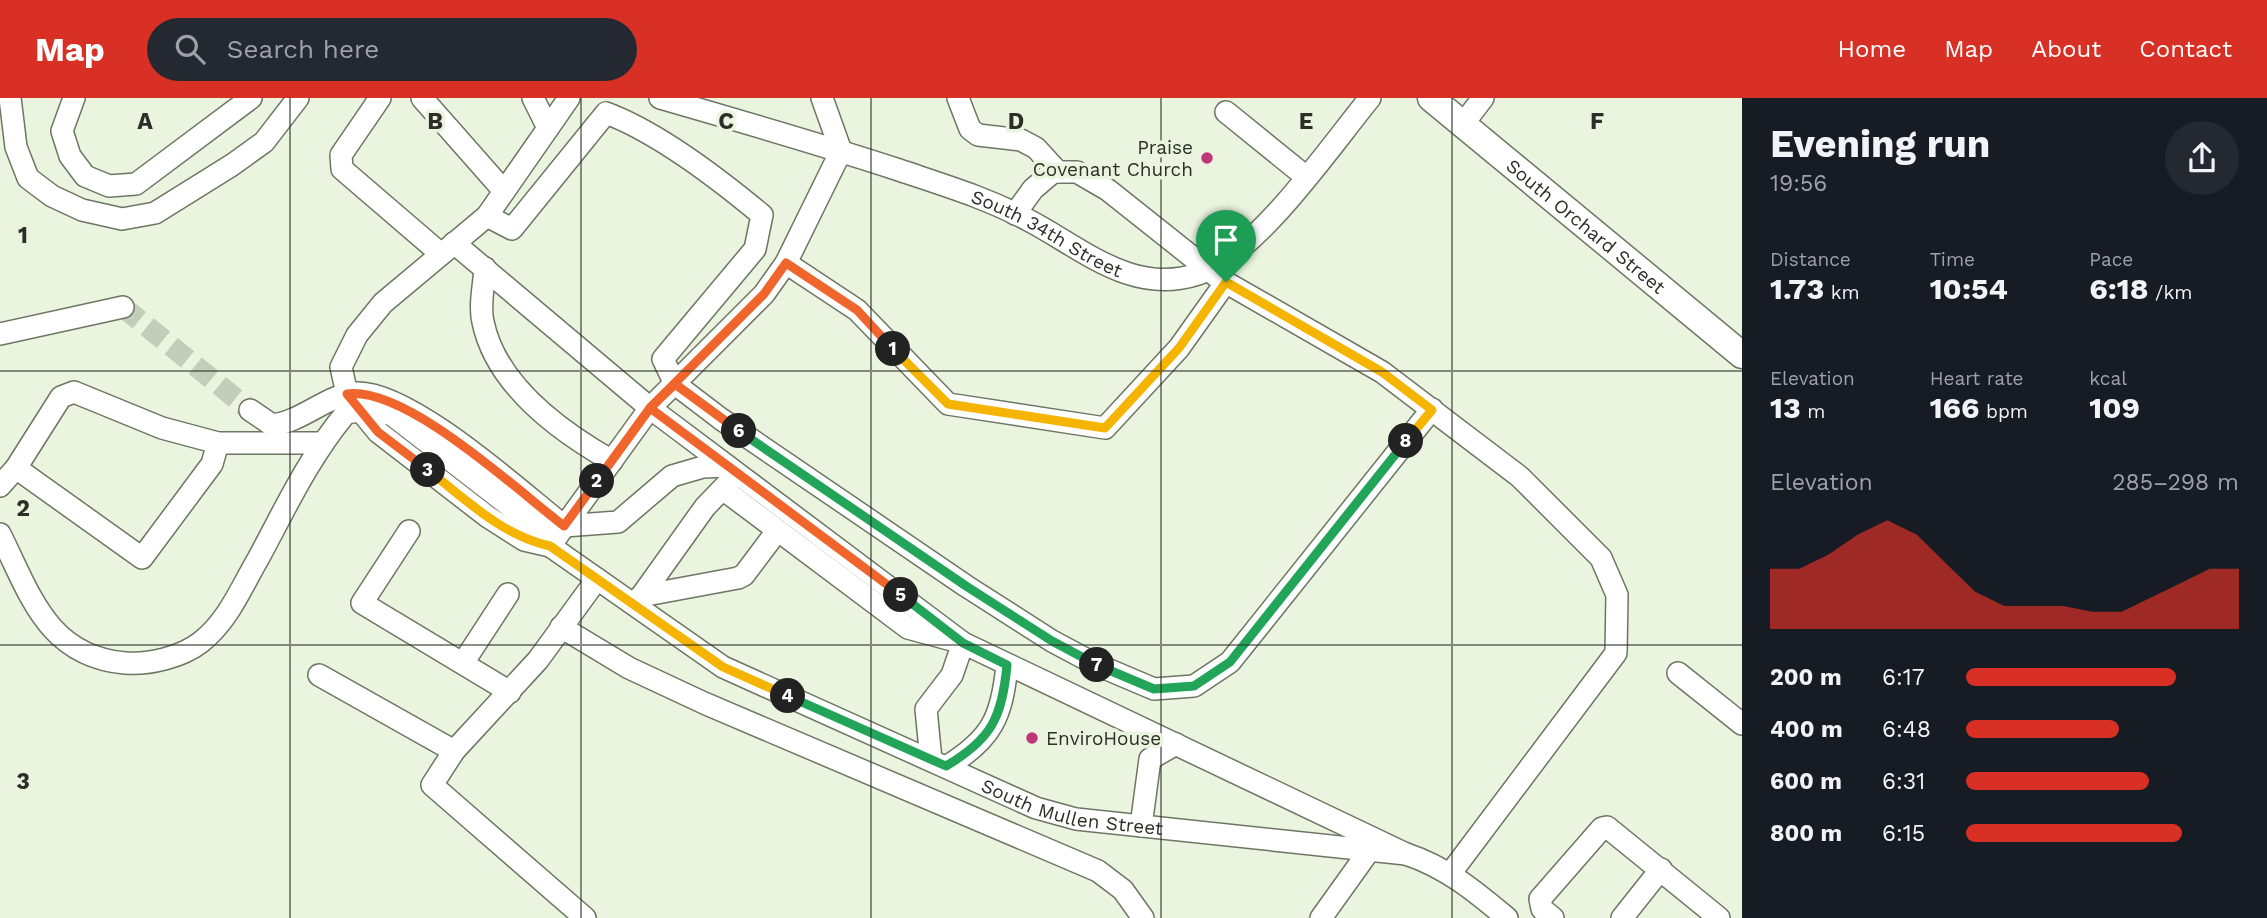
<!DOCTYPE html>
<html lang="en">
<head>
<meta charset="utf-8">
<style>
	body { margin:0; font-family:"Work Sans",sans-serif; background:#242831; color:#f1f3f6; height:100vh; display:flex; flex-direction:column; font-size:26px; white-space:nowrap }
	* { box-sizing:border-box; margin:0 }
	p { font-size:23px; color:#9ea1a6 }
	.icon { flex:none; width:38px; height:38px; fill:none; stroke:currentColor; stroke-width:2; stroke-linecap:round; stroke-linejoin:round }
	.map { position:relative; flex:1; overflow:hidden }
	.panel { display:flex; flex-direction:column; background:#171b24; width:525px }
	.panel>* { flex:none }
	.pin { position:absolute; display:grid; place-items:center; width:60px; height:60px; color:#fff; margin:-72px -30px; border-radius:50% 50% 50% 0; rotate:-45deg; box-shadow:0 0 7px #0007 }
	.pin .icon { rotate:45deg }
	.km { position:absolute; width:35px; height:35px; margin:-18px; border-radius:50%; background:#222; color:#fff; font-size:19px; line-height:35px; text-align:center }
	.round { display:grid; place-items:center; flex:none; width:74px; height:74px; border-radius:37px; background:#242831 }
	.headline { display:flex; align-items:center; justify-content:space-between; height:119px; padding:0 28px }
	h1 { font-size:38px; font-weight:700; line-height:52px }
	.figures { display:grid; grid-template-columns:repeat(3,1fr); gap:10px; height:119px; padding:7px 28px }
	.figures div { display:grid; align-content:center }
	.figures b { font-size:30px; font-weight:700 }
	.figures small { font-size:19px; font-weight:400 }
	.figures p { font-size:19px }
	.chart { height:196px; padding:14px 28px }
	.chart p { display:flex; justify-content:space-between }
	.chart svg { width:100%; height:126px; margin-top:7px; fill:#d93025; opacity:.7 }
	ul { padding:0 28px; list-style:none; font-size:23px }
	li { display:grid; grid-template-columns:112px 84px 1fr; align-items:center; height:52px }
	li i { height:18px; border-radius:9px; background:#d93025 }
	header { display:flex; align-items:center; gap:42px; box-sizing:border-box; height:98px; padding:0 35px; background:#d93025; color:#fff }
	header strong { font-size:33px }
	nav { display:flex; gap:38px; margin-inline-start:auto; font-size:24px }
	.search { width:490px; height:63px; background:#242831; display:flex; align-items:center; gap:18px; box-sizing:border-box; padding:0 24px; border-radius:38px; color:#9ea1a6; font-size:26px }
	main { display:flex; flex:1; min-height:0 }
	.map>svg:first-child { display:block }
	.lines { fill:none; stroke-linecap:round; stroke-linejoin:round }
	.minor-tunnel { stroke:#c4cdba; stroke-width:21; stroke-dasharray:21 10; stroke-linecap:butt }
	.minor-casing { stroke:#6c7663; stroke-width:24 }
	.major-casing { stroke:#6c7663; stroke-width:29 }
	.minor { stroke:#fff; stroke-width:21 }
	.major { stroke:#fff; stroke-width:26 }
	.split-1-casing { stroke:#fff; stroke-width:14 }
	.split-2-casing { stroke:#fff; stroke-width:14 }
	.split-3-casing { stroke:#fff; stroke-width:14 }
	.split-4-casing { stroke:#fff; stroke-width:14 }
	.split-5-casing { stroke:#fff; stroke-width:14 }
	.split-6-casing { stroke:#fff; stroke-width:14 }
	.split-7-casing { stroke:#fff; stroke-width:14 }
	.split-8-casing { stroke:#fff; stroke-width:14 }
	.split-9-casing { stroke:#fff; stroke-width:14 }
	.split-1 { stroke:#f5b400; stroke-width:9 }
	.split-2 { stroke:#f0652b; stroke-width:9 }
	.split-3 { stroke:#f0652b; stroke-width:9 }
	.split-4 { stroke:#f5b400; stroke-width:9 }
	.split-5 { stroke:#22a559; stroke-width:9 }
	.split-6 { stroke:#f0652b; stroke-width:9 }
	.split-7 { stroke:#22a559; stroke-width:9 }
	.split-8 { stroke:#22a559; stroke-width:9 }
	.split-9 { stroke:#f5b400; stroke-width:9 }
	.grid { fill:none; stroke:#2b2f27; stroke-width:2; stroke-opacity:0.55 }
	.poi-dot { fill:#bd3779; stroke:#eaf4df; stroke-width:2.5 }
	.labels { text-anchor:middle; stroke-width:7; stroke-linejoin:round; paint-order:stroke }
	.poi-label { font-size:19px; fill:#2b2f27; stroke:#eaf4df; text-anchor:end }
	.street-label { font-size:19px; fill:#2b2f27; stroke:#eaf4df }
	.grid-label { font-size:23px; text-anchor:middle; font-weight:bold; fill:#2b2f27; stroke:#eaf4df; stroke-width:7; stroke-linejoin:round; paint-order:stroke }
</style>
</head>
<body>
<header>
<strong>Map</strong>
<div class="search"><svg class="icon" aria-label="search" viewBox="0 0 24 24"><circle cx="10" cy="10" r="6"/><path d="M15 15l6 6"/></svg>Search here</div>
<nav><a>Home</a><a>Map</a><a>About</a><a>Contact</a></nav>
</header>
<main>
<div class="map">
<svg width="1742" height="820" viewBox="0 0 1742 820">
	<rect width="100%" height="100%" fill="#eaf4df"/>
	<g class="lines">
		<!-- minor-tunnel -->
		<path class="minor-tunnel" d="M123,209L250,312"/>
		<!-- minor casing -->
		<g class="minor-casing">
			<g id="minor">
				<path d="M10,0L16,49L28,80L52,98L82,112L122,121L155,115L232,67L264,44L298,0"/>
				<path d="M74,0L62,33L70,58L85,78L109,88L136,86L251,0"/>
				<path d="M380,0L341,57L342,71L441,156"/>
				<path d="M422,0L504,93"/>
				<path d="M533,0L548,30"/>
				<path id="s1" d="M660,0C740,23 820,46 899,72C943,87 987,100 1028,122C1082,150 1132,198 1198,176C1257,156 1329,50 1370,0"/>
				<path d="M958,0L970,31L978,37L1021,42L1036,50L1058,74"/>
				<path d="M1226,14L1305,78"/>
				<path d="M1463,26L1483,0"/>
				<path d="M1015,116L1033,91L1053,74H1077L1108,92L1220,181L1382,274L1520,379L1601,460L1617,497L1616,555L1450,776"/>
				<path d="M487,118L512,131L606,15C657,34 720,82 762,117L755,151L663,261L675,286L721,321L966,488L1052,543L1095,566L1154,591L1194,588L1230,564L1432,311"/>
				<path d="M454,145L650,310L963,545L1406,756C1446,769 1476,794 1507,820"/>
				<path d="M786,165L857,212L948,306L1105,330L1179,250L1226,184"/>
				<path d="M485,170C484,187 479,208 483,224C496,287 559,333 612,363"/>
				<path d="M0,236L123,209"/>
				<path d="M250,312L272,327C302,324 328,296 356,295C409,292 521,394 564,428"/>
				<path d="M16,370L142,460L212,366L218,345"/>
				<path d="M0,388L16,370L61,299L74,294L162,330L218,345H321"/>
				<path d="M724,392L908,530L963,545L952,577L926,611L931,662"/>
				<path d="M564,428L618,424L672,378L703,369L727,368"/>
				<path d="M409,433L362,505L510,594"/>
				<path id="s2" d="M0,436C30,496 47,558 125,565C149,567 182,559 201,544C228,523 241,490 258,461C285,411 309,359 346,315L372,311L392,317L533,426L550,448L723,569L1036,710L1076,721L1406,756"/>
				<path d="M550,448L524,442L488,419L378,334L347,296L341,269L357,237L383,205L487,118L569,0"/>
				<path d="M550,448L650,310L764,196L786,165L841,53L822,0"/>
				<path d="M641,498L738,480L744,477L777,433"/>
				<path d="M635,507L705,409L731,382"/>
				<path d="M561,529L629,570L704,605L1098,773L1123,792L1143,820"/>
				<path d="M463,565L508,496"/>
				<path d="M1678,575L1742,626"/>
				<path d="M319,577L454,653L538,562L597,481"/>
				<path d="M454,653L432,687L585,820"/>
				<path d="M946,669C992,641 1002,619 1007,567"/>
				<path d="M1141,728L1150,661L1176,646"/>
				<path d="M1321,820L1369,753"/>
				<path d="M1553,820L1542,811L1540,801L1602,730L1607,729L1719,820"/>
				<path d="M1622,820L1661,771"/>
			</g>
		</g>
		<!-- major casing -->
		<g class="major-casing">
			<g id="major">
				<path id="s3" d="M1431,0L1742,257"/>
			</g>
		</g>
		<!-- minor -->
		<use href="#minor" class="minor"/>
		<!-- major -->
		<use href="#major" class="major"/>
	</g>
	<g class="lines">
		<!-- split-1 casing -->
		<g class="split-1-casing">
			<path id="split-1" d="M893,251L948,306L1105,330L1179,250L1226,184"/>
		</g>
		<!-- split-2 casing -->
		<g class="split-2-casing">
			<path id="split-2" d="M597,383L650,310L764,196L786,165L857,212L893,251"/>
		</g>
		<!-- split-3 casing -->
		<g class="split-3-casing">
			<path id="split-3" d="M428,372L378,334L347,296C406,288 517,392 564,428L597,383"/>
		</g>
		<!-- split-4 casing -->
		<g class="split-4-casing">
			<path id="split-4" d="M428,372C466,402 503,438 550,448L723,569L788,598"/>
		</g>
		<!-- split-5 casing -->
		<g class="split-5-casing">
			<path id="split-5" d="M788,598L946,668C992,641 1002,619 1007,567L963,545L901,497"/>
		</g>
		<!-- split-6 casing -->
		<g class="split-6-casing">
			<path id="split-6" d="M739,333L675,286L650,310L901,497"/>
		</g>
		<!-- split-7 casing -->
		<g class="split-7-casing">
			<path id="split-7" d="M739,333L966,488L1052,543L1097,567"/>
		</g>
		<!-- split-8 casing -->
		<g class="split-8-casing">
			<path id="split-8" d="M1097,567L1154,591L1194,588L1230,564L1406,343"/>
		</g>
		<!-- split-9 casing -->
		<g class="split-9-casing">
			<path id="split-9" d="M1226,184L1382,274L1432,312L1406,343"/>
		</g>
		<!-- split-1 -->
		<use href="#split-1" class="split-1"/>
		<!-- split-2 -->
		<use href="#split-2" class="split-2"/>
		<!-- split-3 -->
		<use href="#split-3" class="split-3"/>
		<!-- split-4 -->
		<use href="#split-4" class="split-4"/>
		<!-- split-5 -->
		<use href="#split-5" class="split-5"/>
		<!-- split-6 -->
		<use href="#split-6" class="split-6"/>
		<!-- split-7 -->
		<use href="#split-7" class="split-7"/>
		<!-- split-8 -->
		<use href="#split-8" class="split-8"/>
		<!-- split-9 -->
		<use href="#split-9" class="split-9"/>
	</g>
	<!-- grid -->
	<path class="grid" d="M290,0V820M581,0V820M871,0V820M1161,0V820M1452,0V820M0,273H1742M0,547H1742"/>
	<!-- markers -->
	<g class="poi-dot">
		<circle cx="1207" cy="60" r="7"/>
		<circle cx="1032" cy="640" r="7"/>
	</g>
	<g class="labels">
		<!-- poi labels -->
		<g class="poi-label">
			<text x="1193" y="56">Praise<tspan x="1193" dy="22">Covenant Church</tspan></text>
			<text x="1046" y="647" text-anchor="start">EnviroHouse</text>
		</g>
		<!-- street labels -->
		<g class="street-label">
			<text dy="7" stroke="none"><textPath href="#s3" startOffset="201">South Orchard Street</textPath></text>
			<text dy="7" stroke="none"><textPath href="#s1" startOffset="411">South 34th Street</textPath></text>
			<text dy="7" stroke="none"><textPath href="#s2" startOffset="1386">South Mullen Street</textPath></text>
		</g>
	</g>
	<g class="grid-label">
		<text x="145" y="31">A</text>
		<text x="435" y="31">B</text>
		<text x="726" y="31">C</text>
		<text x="1016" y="31">D</text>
		<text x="1306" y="31">E</text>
		<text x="1597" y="31">F</text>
		<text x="23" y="145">1</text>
		<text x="23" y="418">2</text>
		<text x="23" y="691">3</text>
	</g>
</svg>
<div class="pin" style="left:1226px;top:184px;background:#1e9e55"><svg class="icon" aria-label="arrive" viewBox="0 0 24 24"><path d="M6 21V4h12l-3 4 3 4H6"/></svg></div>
<b class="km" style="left:893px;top:251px">1</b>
<b class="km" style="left:597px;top:383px">2</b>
<b class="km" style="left:428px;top:372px">3</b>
<b class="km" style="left:788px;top:598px">4</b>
<b class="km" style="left:901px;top:497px">5</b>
<b class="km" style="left:739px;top:333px">6</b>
<b class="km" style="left:1097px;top:567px">7</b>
<b class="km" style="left:1406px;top:343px">8</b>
</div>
<section class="panel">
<div class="headline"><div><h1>Evening run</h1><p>19:56</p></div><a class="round"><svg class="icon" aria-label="share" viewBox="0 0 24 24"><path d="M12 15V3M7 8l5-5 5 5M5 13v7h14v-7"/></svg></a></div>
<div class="figures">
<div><p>Distance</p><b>1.73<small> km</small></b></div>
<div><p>Time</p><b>10:54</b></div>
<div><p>Pace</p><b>6:18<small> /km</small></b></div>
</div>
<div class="figures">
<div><p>Elevation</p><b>13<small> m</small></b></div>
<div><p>Heart rate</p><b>166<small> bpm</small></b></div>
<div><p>kcal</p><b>109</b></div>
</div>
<div class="chart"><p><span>Elevation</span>285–298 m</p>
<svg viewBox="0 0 160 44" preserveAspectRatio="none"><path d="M0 44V23L10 23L20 18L30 11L40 6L50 11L60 21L70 31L80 36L90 36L100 36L110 38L120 38L130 33L140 28L150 23L160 23V44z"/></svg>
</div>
<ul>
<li><b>200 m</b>6:17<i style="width:77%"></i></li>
<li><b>400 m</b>6:48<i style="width:56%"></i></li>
<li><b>600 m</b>6:31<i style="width:67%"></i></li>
<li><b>800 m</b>6:15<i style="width:79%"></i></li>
</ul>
</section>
</main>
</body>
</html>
